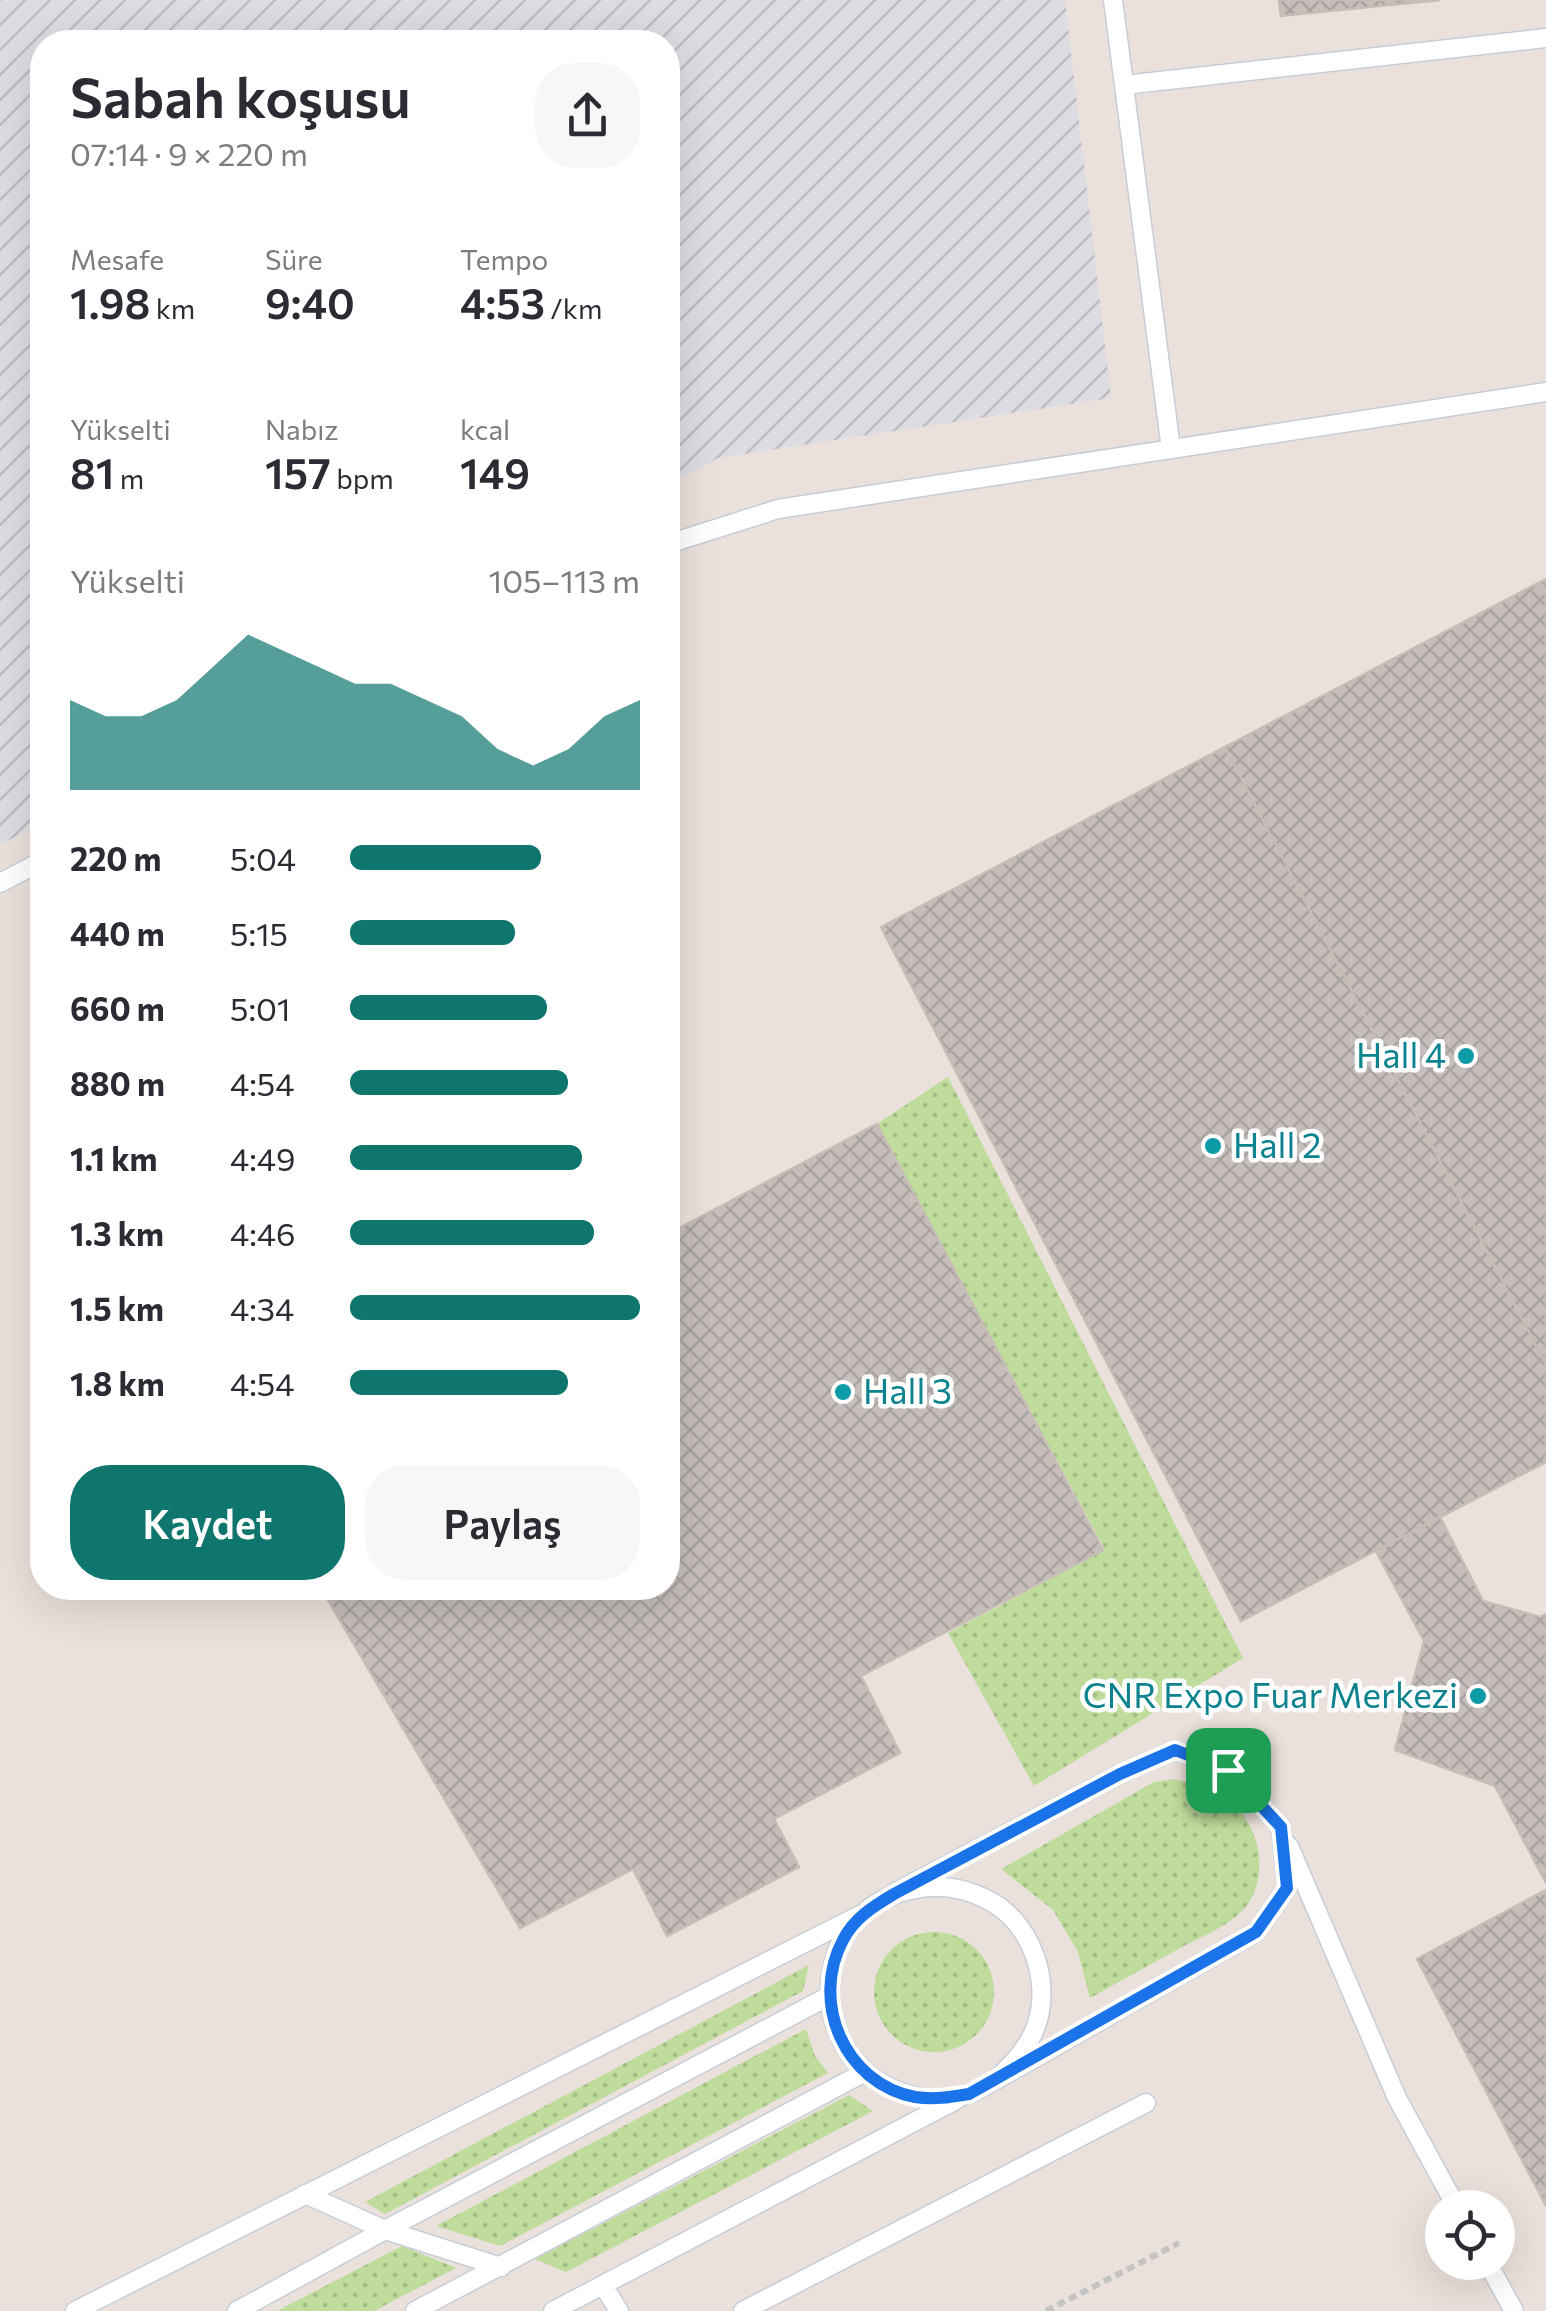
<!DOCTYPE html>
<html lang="tr">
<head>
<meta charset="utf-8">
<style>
	body { margin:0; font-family:Commissioner,sans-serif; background:#f7f7f7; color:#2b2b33; height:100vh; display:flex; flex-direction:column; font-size:38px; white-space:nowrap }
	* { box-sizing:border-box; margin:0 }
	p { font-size:32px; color:#7c7c81 }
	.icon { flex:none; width:55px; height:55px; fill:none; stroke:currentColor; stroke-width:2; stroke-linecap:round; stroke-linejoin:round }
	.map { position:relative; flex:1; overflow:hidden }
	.sheet { position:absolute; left:30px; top:30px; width:650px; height:1570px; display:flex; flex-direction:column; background:#fff; border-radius:40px; box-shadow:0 10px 40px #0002 }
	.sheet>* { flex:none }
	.tools { position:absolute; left:1425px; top:2190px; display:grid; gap:20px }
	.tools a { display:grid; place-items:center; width:90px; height:90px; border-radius:50%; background:#fff; box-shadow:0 10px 40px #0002; font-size:50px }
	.pin { position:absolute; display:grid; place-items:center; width:85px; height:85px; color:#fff; margin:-42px; border-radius:20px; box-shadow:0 5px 15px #0006 }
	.round { display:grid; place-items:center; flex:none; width:105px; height:105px; border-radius:40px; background:#f7f7f7 }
	.overview { display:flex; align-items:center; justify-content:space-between; height:170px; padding:0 40px }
	h1 { font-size:55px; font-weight:600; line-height:75px }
	.metrics { display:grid; grid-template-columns:repeat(3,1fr); gap:15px; height:170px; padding:10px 40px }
	.metrics div { display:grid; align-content:center }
	.metrics b { font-size:42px; font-weight:600 }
	.metrics small { font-size:28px; font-weight:400 }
	.metrics p { font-size:28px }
	.chart { height:280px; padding:20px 40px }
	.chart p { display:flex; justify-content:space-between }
	.chart svg { width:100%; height:180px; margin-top:10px; fill:#0f766e; opacity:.7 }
	.button { display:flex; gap:20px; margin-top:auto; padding:20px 40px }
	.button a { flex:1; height:115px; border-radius:40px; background:#0f766e; color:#fff; font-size:40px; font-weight:600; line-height:115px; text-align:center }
	.button a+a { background:#f7f7f7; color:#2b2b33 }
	ul { padding:0 40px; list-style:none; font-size:32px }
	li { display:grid; grid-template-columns:160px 120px 1fr; align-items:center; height:75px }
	li i { height:25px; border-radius:12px; background:#0f766e }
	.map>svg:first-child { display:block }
	.industrial { fill:url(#industrial-furrows) }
	.grass { fill:url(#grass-dots) }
	.building { fill:url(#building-cross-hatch); stroke:#c5bdb6; stroke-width:2.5 }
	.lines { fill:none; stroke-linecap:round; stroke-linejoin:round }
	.lane-casing { stroke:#c7cdd6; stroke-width:21 }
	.path { stroke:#c3c3c3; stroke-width:6; stroke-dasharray:8 5; stroke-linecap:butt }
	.lane { stroke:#fff; stroke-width:18 }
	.route-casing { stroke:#fff; stroke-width:20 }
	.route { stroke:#1a73e8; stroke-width:12 }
	.culture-dot { fill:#0f9aa8; stroke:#fff; stroke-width:4 }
	.labels { text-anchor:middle; stroke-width:9; stroke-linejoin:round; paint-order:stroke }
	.culture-label { font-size:35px; fill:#0d838f; stroke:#fff; text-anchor:end }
</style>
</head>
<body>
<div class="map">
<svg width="1546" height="2311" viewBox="0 0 1546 2311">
	<defs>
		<pattern id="industrial-furrows" width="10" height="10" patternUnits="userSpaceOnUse" patternTransform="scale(2.5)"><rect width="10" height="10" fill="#dddce3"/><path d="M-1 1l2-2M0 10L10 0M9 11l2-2" fill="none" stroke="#bebdc3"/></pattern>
		<pattern id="grass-dots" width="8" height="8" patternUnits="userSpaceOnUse" patternTransform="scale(2.5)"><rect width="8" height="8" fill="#bfdc9c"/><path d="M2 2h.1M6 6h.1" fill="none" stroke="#a4bd86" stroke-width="1.8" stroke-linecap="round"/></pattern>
		<pattern id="building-cross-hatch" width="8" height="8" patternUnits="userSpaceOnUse" patternTransform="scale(2.5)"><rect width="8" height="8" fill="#c5bebb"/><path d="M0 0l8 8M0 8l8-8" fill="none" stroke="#a9a3a1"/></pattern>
	</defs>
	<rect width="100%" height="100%" fill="#eae1dc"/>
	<!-- industrial -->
	<path class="industrial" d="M0,0H1065L1111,398L718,458L668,485V42H42V822L0,845Z"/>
	<!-- grass -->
	<path class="grass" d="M948,1077L1243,1658L1034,1786L948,1633L1105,1550L877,1124Z
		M1174,1779C1214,1788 1240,1796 1255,1838C1262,1858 1261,1886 1248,1904C1233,1924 1205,1935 1184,1946C1153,1963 1122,1980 1090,1998L1078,1952L1053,1910L1001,1869L1154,1782Z
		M874 1992a60 60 0 1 1 120 0a60 60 0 1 1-120 0Z
		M809,1965L803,1991L385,2214L365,2202Z
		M806,2029L815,2056L828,2073L500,2246L436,2226Z
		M849,2095L873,2111L566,2272L535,2259Z
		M402,2246L456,2268L374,2311H277Z"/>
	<!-- building -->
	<path class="building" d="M1279,0H1440L1281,16Z
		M1546,579V1365L1225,747Z
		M1225,747L1546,1365V1462L1241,1621L881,927Z
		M877,1124L1103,1550L861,1676L900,1753L774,1819L799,1867L667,1936L633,1869L520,1928L321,1588H668V1234Z
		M1440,1517L1483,1601L1540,1617L1546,1614V1883L1495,1786L1395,1750L1424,1641L1376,1551Z
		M1546,1890V2206L1417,1959Z"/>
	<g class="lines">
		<!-- lane casing -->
		<g class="lane-casing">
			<path id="lane" d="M1113,0L1171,449
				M1124,85L1546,38
				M668,544L778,509L1546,392
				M0,883L42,861
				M1289,1846L1397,2098L1457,2208
				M894,1893L1120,1774L1175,1750L1228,1770L1281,1827L1287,1888L1256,1932L996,2080C987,2084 978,2091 968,2094C947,2101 923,2100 901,2092C803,2058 807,1913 910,1890C938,1883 964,1887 990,1901C1032,1924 1052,1982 1036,2026C1028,2049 1012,2064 996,2080
				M305,2194L385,2230L501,2267
				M1487,2262L1514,2311
				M603,2285L619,2311
				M75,2311L858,1916
				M237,2311L385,2230L829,1996
				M415,2311L865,2072
				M553,2311L956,2100
				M743,2311L1146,2103"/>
		</g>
		<!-- path -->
		<path class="path" d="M1046,2311L1179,2243"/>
		<!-- lane -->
		<use href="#lane" class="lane"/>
	</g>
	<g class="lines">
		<!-- route casing -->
		<g class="route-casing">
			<path id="route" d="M1175,1750L1228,1770L1281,1827L1287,1888L1256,1932L969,2094C951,2097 934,2100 915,2097C844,2083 810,2002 843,1940C854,1918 874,1906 894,1894L1120,1774Z"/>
		</g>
		<!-- route -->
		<use href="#route" class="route"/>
	</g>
	<!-- markers -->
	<g class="culture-dot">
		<circle cx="1466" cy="1056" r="10"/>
		<circle cx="1213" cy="1146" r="10"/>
		<circle cx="843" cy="1392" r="10"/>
		<circle cx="1478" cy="1696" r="10"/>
	</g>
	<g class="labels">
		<!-- culture labels -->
		<g class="culture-label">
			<text x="1446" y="1068">Hall 4</text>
			<text x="1233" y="1158" text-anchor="start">Hall 2</text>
			<text x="863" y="1404" text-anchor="start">Hall 3</text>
			<text x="1458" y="1708">CNR Expo Fuar Merkezi</text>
		</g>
	</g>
</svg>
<div class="tools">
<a><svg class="icon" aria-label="locate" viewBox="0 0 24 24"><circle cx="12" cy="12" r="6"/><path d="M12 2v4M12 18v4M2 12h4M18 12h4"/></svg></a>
</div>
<div class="pin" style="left:1228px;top:1770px;background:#1e9e55"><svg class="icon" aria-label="arrive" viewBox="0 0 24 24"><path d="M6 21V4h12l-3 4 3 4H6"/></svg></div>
<section class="sheet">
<div class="overview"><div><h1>Sabah koşusu</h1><p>07:14 · 9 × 220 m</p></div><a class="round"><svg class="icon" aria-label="share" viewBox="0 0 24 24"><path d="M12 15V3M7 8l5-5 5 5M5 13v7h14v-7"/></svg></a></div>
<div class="metrics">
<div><p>Mesafe</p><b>1.98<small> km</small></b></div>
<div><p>Süre</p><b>9:40</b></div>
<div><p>Tempo</p><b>4:53<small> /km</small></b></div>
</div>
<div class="metrics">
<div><p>Yükselti</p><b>81<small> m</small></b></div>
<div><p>Nabız</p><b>157<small> bpm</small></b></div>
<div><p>kcal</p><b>149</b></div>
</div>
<div class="chart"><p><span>Yükselti</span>105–113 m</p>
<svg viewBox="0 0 160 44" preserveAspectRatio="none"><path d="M0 44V22L10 26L20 26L30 22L40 14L50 6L60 10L70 14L80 18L90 18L100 22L110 26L120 34L130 38L140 34L150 26L160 22V44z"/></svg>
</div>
<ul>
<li><b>220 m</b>5:04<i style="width:66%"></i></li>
<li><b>440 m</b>5:15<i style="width:57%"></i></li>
<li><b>660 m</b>5:01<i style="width:68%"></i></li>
<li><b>880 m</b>4:54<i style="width:75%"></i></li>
<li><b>1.1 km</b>4:49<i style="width:80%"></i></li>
<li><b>1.3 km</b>4:46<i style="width:84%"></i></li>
<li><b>1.5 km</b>4:34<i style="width:100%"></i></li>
<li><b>1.8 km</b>4:54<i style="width:75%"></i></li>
</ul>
<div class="button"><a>Kaydet</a><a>Paylaş</a></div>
</section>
</div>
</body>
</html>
